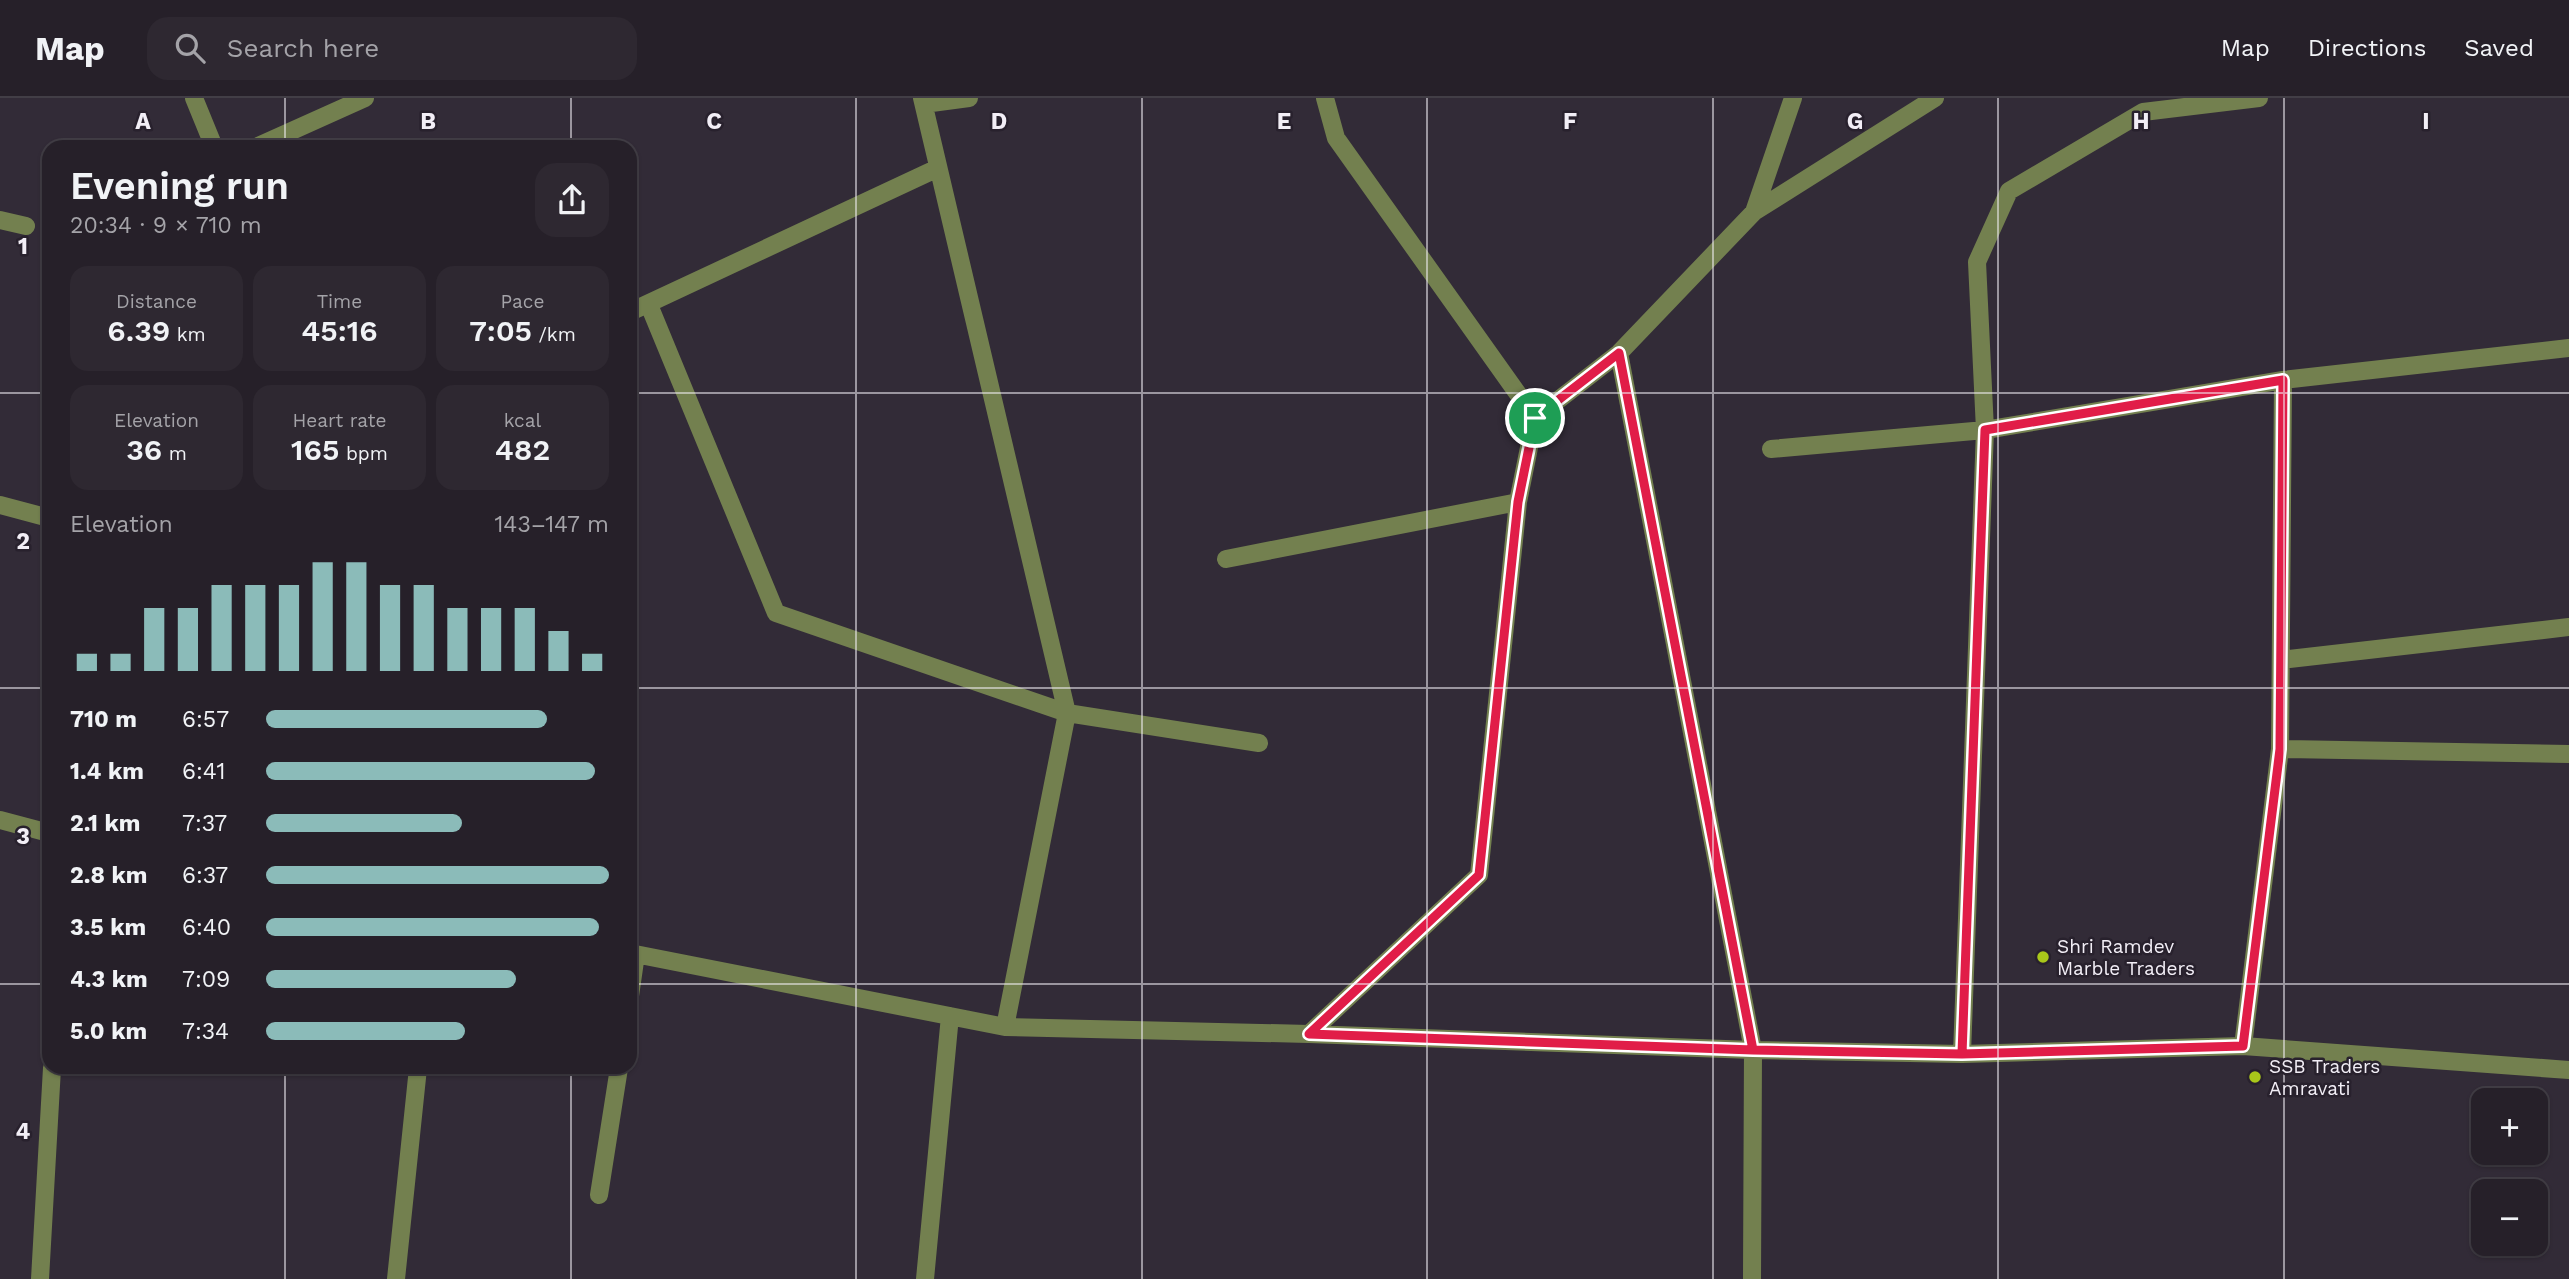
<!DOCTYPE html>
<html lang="en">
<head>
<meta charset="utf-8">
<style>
	body { margin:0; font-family:"Work Sans",sans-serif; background:#2e2831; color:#f1f3f6; height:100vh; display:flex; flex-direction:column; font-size:26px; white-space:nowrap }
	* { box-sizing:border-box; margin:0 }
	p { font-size:23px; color:#a4a3a8 }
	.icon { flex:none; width:38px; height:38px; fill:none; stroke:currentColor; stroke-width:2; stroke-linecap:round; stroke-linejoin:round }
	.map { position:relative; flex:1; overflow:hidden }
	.details { position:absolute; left:42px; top:42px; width:595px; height:934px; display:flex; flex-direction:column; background:#262029; border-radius:21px; box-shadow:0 2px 5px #0004,0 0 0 2px #423e46 }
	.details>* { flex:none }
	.buttons { position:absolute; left:2471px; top:990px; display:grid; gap:14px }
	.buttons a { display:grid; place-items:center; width:77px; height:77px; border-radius:14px; background:#262029; box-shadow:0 2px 5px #0004,0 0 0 2px #423e46; font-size:35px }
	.pin { position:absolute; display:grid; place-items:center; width:60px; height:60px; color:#fff; margin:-30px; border:4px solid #fff; border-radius:50%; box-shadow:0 2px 7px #0007 }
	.round { display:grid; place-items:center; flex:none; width:74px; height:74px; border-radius:21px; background:#2e2831 }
	.headline { display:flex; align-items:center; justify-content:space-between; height:119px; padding:0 28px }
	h1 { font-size:38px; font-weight:600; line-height:52px }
	.metrics { display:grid; grid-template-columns:repeat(3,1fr); gap:10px; height:119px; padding:7px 28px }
	.metrics div { display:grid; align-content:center; border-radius:18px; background:#2e2831; text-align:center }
	.metrics b { font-size:30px; font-weight:600 }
	.metrics small { font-size:19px; font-weight:400 }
	.metrics p { font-size:19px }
	.chart { height:196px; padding:14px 28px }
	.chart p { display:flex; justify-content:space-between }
	.chart svg { width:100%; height:126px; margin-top:7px; stroke:#8bbbb9; stroke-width:6 }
	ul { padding:0 28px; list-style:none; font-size:23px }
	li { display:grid; grid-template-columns:112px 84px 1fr; align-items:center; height:52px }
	li i { height:18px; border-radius:9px; background:#8bbbb9 }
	header { display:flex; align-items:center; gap:42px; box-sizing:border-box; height:98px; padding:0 35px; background:#262029; border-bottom:2px solid #423e46 }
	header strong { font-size:33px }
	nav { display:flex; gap:38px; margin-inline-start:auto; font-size:24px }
	.search { width:490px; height:63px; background:#2e2831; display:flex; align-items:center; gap:18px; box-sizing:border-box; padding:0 24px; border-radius:21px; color:#a4a3a8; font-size:26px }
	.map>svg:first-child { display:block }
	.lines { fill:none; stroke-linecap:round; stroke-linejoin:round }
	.minor { stroke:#73804f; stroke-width:18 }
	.route-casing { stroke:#fff; stroke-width:14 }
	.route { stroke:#e11d48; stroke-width:9 }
	.grid { fill:none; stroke:#f2eef6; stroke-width:2; stroke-opacity:0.55 }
	.poi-dot { fill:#a9c71a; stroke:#28212d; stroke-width:2.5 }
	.labels { text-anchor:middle; stroke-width:5; stroke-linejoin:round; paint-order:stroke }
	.poi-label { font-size:19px; fill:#f2eef6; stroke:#28212d; text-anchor:start }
	.grid-label { font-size:23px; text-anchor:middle; font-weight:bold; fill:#f2eef6; stroke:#28212d; stroke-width:5; stroke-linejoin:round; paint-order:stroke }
</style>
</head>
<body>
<header>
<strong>Map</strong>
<div class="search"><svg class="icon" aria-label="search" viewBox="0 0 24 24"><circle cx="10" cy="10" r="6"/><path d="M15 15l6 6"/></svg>Search here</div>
<nav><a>Map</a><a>Directions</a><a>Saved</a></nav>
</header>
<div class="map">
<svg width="2569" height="1181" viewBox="0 0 2569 1181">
	<rect width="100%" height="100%" fill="#322b37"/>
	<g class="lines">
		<!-- minor -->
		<path class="minor" d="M194,0L214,49
			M922,0L1067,615L1005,929
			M1325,0L1336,40L1535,320
			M924,6L969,0
			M256,49L365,0
			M1754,114L1935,0
			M0,122L26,128
			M649,207L776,515L1067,615L1259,645
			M630,214L938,70
			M1619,255L1753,952L1752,1181
			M1771,351L1985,332L2283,282L2569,250
			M0,407L49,420
			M1226,461L1518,404
			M2281,562L2569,529
			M2280,651L2569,656
			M0,722L49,735
			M630,855L1005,929L1309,936L1753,952L1962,956L2243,948L2569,972
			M630,898L636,856
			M1309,936L1479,777L1518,404L1535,320L1619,255L1754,114L1793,0
			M2243,948L2280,651L2283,282
			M1962,956L1985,332L1977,164L2009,93L2143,14L2259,0
			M599,1097L619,970
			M40,1181L52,970
			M396,1181L418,970
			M925,1181L950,918"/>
	</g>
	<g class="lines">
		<!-- route casing -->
		<g class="route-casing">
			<path id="route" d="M1535,320L1518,404L1479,777L1309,936L1753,952L1962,956L2243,948L2280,651L2283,282L1985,332L1962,956L1753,952L1619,255L1535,320"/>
		</g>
		<!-- route -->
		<use href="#route" class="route"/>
	</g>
	<!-- grid -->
	<path class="grid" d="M285,0V49M571,0V49M856,0V1181M1142,0V1181M1427,0V1181M1713,0V1181M1998,0V1181M2284,0V1181M0,295H49M630,295H2569M0,590H49M630,590H2569M0,886H49M630,886H2569M285,970V1181M571,970V1181"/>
	<!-- markers -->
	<g class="poi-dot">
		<circle cx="2043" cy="859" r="7"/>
		<circle cx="2255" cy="979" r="7"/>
	</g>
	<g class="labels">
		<!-- poi labels -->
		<g class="poi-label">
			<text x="2057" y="855">Shri Ramdev<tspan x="2057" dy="22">Marble Traders</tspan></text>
			<text x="2269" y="975">SSB Traders<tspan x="2269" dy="22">Amravati</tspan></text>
		</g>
	</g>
	<g class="grid-label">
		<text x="143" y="31">A</text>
		<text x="428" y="31">B</text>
		<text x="714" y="31">C</text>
		<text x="999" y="31">D</text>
		<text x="1284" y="31">E</text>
		<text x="1570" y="31">F</text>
		<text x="1855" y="31">G</text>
		<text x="2141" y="31">H</text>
		<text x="2426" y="31">I</text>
		<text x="23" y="156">1</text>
		<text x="23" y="451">2</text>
		<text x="23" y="746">3</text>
		<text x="23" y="1041">4</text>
	</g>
</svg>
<div class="buttons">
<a>+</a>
<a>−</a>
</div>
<div class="pin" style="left:1535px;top:320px;background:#1e9e55"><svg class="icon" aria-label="arrive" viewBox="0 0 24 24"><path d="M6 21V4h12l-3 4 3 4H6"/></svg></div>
<section class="details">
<div class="headline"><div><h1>Evening run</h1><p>20:34 · 9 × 710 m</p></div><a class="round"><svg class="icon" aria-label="share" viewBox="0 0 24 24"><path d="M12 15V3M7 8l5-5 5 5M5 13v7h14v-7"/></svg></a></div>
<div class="metrics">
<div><p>Distance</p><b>6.39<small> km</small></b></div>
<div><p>Time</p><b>45:16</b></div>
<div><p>Pace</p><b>7:05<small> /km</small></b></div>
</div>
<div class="metrics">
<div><p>Elevation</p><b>36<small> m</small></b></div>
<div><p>Heart rate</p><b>165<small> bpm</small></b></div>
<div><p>kcal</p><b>482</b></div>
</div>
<div class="chart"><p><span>Elevation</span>143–147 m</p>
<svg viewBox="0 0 160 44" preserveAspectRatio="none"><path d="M5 44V38M15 44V38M25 44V22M35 44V22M45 44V14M55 44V14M65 44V14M75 44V6M85 44V6M95 44V14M105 44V14M115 44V22M125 44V22M135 44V22M145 44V30M155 44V38"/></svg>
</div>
<ul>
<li><b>710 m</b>6:57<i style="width:82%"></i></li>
<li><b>1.4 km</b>6:41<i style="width:96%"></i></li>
<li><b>2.1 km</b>7:37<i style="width:57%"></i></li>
<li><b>2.8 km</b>6:37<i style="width:100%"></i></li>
<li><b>3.5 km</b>6:40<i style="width:97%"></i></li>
<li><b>4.3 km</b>7:09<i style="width:73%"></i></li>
<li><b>5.0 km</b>7:34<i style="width:58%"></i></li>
</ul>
</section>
</div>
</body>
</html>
